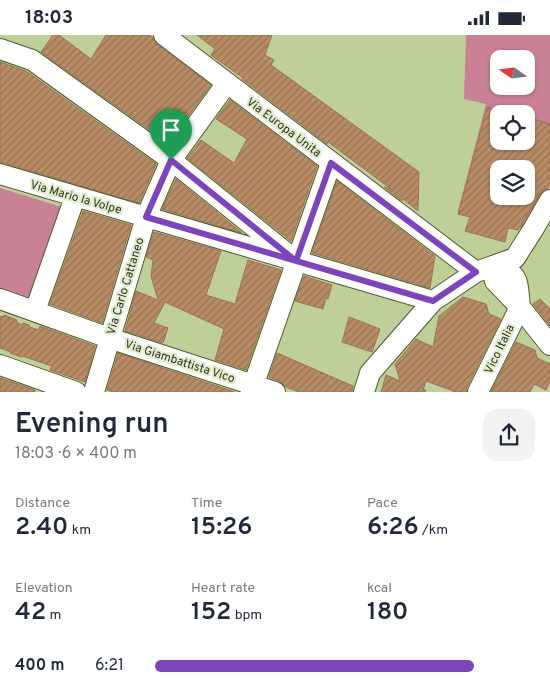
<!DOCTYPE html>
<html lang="en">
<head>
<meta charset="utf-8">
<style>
	body { margin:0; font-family:Overpass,sans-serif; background:#f2f2f3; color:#1f2937; height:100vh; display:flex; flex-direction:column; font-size:19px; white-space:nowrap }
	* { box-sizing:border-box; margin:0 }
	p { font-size:16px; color:#747a83 }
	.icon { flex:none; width:28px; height:28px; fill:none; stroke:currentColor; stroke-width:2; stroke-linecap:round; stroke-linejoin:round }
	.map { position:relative; height:357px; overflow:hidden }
	.drawer { display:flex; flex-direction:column; background:#fff; flex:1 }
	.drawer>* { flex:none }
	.needle { width:32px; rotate:284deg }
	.buttons { position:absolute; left:490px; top:15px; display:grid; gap:10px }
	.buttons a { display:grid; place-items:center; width:45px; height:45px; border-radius:10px; background:#fff; box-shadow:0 1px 4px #0004; font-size:25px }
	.pin { position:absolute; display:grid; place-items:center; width:42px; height:42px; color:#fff; margin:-51px -21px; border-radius:50% 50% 50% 0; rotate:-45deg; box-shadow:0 0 5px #0007 }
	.pin .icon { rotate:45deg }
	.round { display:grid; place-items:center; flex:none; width:52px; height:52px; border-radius:15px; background:#f2f2f3 }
	.headline { display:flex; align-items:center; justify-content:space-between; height:85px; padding:0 15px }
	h1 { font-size:28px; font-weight:600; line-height:38px }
	.metrics { display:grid; grid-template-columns:repeat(3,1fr); gap:8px; height:85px; padding:5px 15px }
	.metrics div { display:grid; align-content:center }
	.metrics b { font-size:25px; font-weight:600 }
	.metrics small { font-size:14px; font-weight:400 }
	.metrics p { font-size:14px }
	ul { padding:0 15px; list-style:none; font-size:16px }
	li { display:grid; grid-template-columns:80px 60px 1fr; align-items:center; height:38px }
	li i { height:12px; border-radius:6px; background:#7c45bb }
	.status { display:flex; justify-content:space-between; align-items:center; height:35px; padding:0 25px; background:#fff; direction:ltr }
	.status svg { height:14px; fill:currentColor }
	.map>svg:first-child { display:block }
	.park { fill:#c98295; fill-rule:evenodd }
	.building { fill:url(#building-hatch); stroke:#9d734f; fill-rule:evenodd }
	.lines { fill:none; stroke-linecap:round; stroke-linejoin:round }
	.minor-casing { stroke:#4d5a29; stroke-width:22 }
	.minor { stroke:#fff; stroke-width:20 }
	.route-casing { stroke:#fff; stroke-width:10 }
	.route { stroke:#7c45bb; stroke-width:6 }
	.labels { text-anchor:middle; stroke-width:4.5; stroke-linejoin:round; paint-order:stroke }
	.street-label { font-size:12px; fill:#2e341f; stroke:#e3ecd1 }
</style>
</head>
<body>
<div class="status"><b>18:03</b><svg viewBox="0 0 49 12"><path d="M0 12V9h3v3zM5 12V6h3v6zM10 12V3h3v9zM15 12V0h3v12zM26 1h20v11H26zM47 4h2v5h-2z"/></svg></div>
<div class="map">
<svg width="550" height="357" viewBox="0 0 550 357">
	<defs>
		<pattern id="building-hatch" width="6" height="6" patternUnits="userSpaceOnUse" patternTransform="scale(1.25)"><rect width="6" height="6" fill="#b88c67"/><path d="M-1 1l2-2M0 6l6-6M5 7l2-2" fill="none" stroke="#967354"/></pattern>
	</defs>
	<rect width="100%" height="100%" fill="#becf99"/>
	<!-- park -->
	<path class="park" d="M466,0H550V141L545,158L524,194L458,176L486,69L464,64ZM499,24H526V51H499ZM499,79H526V106H499ZM499,134H526V161H499Z
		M0,153L65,173L32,267L0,256Z"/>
	<!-- building -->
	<path class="building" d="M53,0H59L91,24L106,0H149L153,3L157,9L211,50L168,108L41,17Z
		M197,0H272L265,20L274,25L271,30L419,137L418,176L403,164L402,166L384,152L391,154L328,107L327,109L242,44L243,43L211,20L215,14Z
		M0,27L26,36L156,129L139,168L0,127Z
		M230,65L317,131L291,206L187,123L201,105L234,128L247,104L216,84Z
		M487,72L499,75V106H526V82L550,89V145L548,154L544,155L540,159L518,195L508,193L505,207L465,196L470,182L458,179ZM499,134H526V161H499Z
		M176,144L242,198L162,174Z
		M337,146L435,221L430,253L312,218Z
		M83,176L131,190L102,288L50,269Z
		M154,197L221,216L206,260L235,269L248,225L281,235L246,335L215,325L224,294L165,267L154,288L168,293L163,308L125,296L136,256L158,265L151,241L153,225L146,222Z
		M304,241L332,250L328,264L326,263L323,274L295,266Z
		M463,262L486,269L489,279L501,284L467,352L466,357H456L426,346L423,355H426L425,357H381L386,340L400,346L395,329L416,304L433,312L439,281Z
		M540,264L550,274V291L533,269Z
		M4,280L17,285L16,287L22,290L23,288L29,290V292L39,295L40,291L95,311L85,347L50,335L52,331L22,321L21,322L10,318L11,317L0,313V281L3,282Z
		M349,282L380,294L372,317L342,307Z
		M516,307L535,315L537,323L550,329V346L546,355L534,349L530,357H491Z
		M118,318L235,357H114L107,355Z
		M277,318L353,351L352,357H299L286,352L283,349L279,346L269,342Z
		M0,343L35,355L34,357H0Z"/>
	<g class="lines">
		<!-- minor casing -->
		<g class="minor-casing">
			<path id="minor" d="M164,0L476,237
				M0,14L32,25L171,125L289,220
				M0,139L433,266
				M0,264L109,303L275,357
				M520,272C517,245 520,236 491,232L495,246L520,272L550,310
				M35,276L75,162
				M0,330L76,357
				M94,357L146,182L171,125L227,48
				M251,357L331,128
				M364,357L370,338L433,266L476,237L515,223L534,193L550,165
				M478,357L520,272"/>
		</g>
		<!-- minor -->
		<use href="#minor" class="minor"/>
	</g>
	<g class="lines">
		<!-- route casing -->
		<g class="route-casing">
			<path id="route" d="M171,125L146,182L433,266L476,237L331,128L296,226L171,125"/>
		</g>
		<!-- route -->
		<use href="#route" class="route"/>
	</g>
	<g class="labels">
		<!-- street labels -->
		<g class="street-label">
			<text transform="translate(284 92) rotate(37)" y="4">Via Europa Unita</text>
			<text transform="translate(76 162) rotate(16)" y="4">Via Mario la Volpe</text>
			<text transform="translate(125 251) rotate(-73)" y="4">Via Carlo Cattaneo</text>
			<text transform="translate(499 314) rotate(-64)" y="4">Vico Italia</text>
			<text transform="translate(180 326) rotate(18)" y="4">Via Giambattista Vico</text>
		</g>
	</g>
</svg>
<div class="buttons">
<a><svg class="needle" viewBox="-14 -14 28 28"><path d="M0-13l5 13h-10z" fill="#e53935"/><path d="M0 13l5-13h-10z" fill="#747a83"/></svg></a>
<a><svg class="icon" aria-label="locate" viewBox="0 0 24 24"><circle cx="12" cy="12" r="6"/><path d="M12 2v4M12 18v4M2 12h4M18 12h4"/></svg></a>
<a><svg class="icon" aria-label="layers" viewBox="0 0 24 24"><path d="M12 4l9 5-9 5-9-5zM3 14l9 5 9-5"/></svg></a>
</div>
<div class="pin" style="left:171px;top:125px;background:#1e9e55"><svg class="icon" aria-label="arrive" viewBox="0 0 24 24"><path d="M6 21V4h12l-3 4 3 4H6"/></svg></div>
</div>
<section class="drawer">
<div class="headline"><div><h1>Evening run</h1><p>18:03 · 6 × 400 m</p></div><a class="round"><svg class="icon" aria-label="share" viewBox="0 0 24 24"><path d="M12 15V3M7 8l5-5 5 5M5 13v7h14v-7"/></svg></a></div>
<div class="metrics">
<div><p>Distance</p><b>2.40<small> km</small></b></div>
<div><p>Time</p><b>15:26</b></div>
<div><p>Pace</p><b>6:26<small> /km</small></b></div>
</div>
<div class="metrics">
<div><p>Elevation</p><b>42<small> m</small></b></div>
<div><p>Heart rate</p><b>152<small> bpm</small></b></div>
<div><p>kcal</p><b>180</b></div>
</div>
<ul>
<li><b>400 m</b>6:21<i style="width:84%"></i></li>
</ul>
</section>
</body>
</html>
